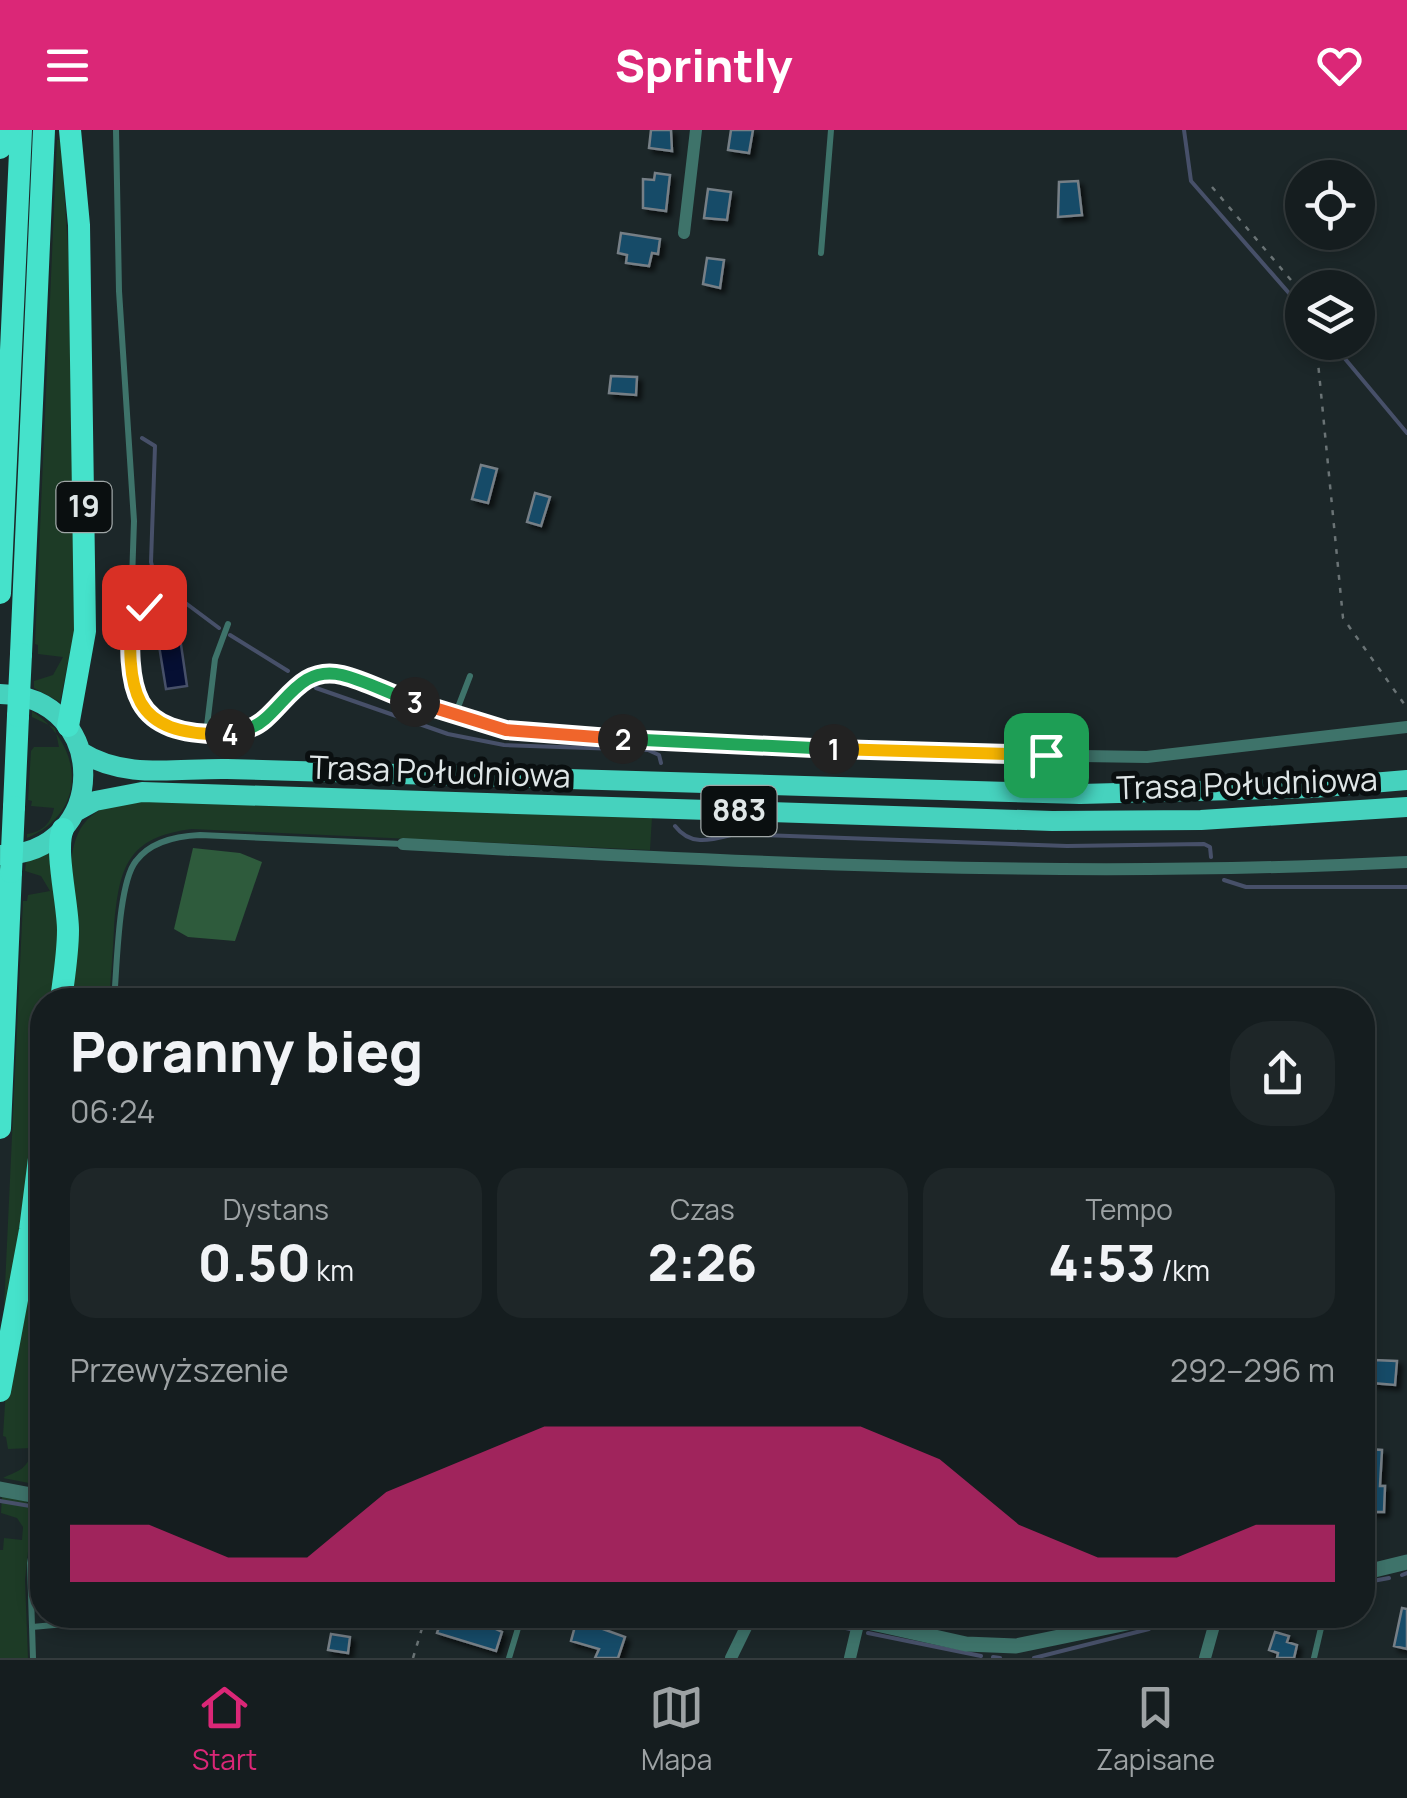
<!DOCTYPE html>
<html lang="pl">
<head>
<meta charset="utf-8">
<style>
	body { margin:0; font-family:Manrope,sans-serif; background:#1e2628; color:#f1f3f6; height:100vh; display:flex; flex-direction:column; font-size:38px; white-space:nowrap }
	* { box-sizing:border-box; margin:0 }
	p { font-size:32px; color:#9da2a4 }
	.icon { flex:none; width:55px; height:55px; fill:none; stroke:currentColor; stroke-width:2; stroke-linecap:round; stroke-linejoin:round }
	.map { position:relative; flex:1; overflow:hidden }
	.panel { position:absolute; left:30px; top:858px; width:1345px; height:640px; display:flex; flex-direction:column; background:#151d1f; border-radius:40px; box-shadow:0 5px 15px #0003,0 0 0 2px #343b3d }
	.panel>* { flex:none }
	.tools { position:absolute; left:1285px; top:30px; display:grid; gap:20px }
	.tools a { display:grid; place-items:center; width:90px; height:90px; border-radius:50%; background:#151d1f; box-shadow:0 5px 15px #0003,0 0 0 2px #343b3d; font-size:50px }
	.pin { position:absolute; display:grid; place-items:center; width:85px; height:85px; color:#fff; margin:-42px; border-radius:20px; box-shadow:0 5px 15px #0006 }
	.km { position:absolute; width:50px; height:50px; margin:-25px; border-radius:50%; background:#222; color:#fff; font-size:28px; line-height:50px; text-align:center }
	.round { display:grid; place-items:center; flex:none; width:105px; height:105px; border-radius:40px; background:#1e2628 }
	.head { display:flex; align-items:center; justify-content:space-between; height:170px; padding:0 40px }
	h1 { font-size:55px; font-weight:800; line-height:75px }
	.metrics { display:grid; grid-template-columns:repeat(3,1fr); gap:15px; height:170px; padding:10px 40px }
	.metrics div { display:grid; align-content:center; border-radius:25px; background:#1e2628; text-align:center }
	.metrics b { font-size:50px; font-weight:800 }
	.metrics small { font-size:28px; font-weight:400 }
	.metrics p { font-size:28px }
	.chart { height:280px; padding:20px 40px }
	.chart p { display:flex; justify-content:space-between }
	.chart svg { width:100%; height:180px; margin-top:10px; fill:#db2777; opacity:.7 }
	header { display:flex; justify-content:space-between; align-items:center; height:130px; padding:0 40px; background:#db2777; color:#fff; font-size:45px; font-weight:800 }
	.tab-bar { display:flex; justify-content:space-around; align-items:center; height:140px; border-top:2px solid #343b3d; background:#151d1f; font-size:28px; color:#9da2a4 }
	.tab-bar a { display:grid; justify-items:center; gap:5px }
	.tab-bar .selected { color:#db2777 }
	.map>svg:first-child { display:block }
	.green { fill:#1d3b26 }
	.forest { fill:#2e5b3c }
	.water { fill:#060f33; stroke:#475069; stroke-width:2.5 }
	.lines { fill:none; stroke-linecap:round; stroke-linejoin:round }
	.stream { stroke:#475069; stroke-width:4 }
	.building { fill:#194b68; stroke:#767f86; stroke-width:2.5; filter:url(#shadow) }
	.path { stroke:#6a7375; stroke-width:2.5; stroke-dasharray:5 8; stroke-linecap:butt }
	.service { stroke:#3e736a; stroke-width:6 }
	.minor { stroke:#3e736a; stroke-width:12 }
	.tertiary { stroke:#3e736a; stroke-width:15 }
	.trunk { stroke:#46d2be; stroke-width:20 }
	.motorway { stroke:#45e2cb; stroke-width:22 }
	.motorway-bridge { stroke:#45e2cb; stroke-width:22 }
	.split-1-casing { stroke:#fff; stroke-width:20 }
	.split-2-casing { stroke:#fff; stroke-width:20 }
	.split-3-casing { stroke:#fff; stroke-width:20 }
	.split-4-casing { stroke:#fff; stroke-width:20 }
	.split-5-casing { stroke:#fff; stroke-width:20 }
	.split-1 { stroke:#f5b400; stroke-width:12 }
	.split-2 { stroke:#22a559; stroke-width:12 }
	.split-3 { stroke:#f0652b; stroke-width:12 }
	.split-4 { stroke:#22a559; stroke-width:12 }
	.split-5 { stroke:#f5b400; stroke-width:12 }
	.labels { text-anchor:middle; stroke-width:10; stroke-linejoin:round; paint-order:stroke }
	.shield { fill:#0a0f10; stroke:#9fa6a6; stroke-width:2.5 }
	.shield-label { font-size:30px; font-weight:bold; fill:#dfe6e7 }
	.street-label { font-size:32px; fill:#dfe6e7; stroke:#0a0f10 }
</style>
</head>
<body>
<header><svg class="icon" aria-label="menu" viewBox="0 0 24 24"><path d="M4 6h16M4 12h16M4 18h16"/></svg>Sprintly<svg class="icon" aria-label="heart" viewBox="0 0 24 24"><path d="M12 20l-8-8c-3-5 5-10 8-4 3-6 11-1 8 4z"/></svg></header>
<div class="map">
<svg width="1407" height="1528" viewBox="0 0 1407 1528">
	<defs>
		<filter id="shadow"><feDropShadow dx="4.5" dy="4.5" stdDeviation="2.5" flood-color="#0009"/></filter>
	</defs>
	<rect width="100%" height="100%" fill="#1c2729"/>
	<!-- green -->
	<path class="green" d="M57,10H61L69,135L75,498L60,572L34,558V551L53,545L63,527L38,524V515L35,514Z
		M32,581C83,615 89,682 27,708V704C42,702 51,694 54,678L31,676L32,671L28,670L31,621L34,617H59L55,598L32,587Z
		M125,671L652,687L650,720L192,699C126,707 119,739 114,798C113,822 111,846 109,870H67C68,833 64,736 77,706C85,685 104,676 125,671Z
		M49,723L59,809L53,870H42V951L12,1170L4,1178L23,771H27L28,765L50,761L41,746L25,741L26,732Z
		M42,1056V1325L34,1354L3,1348C17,1341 29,1340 32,1318L8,1319L6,1307L3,1306L6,1258Z
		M2,1366L25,1371L30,1375L32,1385L25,1450L28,1528H0V1420H3L4,1408L22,1410L23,1397L17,1388L1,1383Z"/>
	<!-- forest -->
	<path class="forest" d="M193,718L240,723L262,732L235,811L188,807L174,799Z"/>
	<!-- water -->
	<path class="water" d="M178,494L187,556L166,559L157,503Z"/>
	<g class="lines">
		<!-- stream -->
		<path class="stream" d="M1184,0L1191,51L1302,178
			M1331,212L1407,303
			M142,308L155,316L151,432L156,451L219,498
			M230,505L288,541
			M316,558L448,604L504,615L648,620L659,625L661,633
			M675,696C691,717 711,710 735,704L1067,716L1204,714L1210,717L1211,727
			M1224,750L1246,757H1407
			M0,1371L30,1376
			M1402,1445L1407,1443
			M1362,1453L1389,1448
			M791,1485L850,1499
			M1163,1496L1205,1487
			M868,1503L981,1526
			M993,1527L1000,1528
			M1034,1528L1149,1499"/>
	</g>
	<!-- building -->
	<path class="building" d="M651,0H671L672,21L649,18Z
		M731,0H753L749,23L728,20Z
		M655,43L670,45L666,81L643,78V49L654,50Z
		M1078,51L1082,85L1058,87L1059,52Z
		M708,59L731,62L727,90L704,88Z
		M621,103L660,109L658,124L652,123L649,136L626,133L627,125L618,123Z
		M707,128L724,130L720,158L703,154Z
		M611,246L637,247L636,265L609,263Z
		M481,335L497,339L488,373L472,369Z
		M535,363L550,367L541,396L527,392Z
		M1373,1230L1397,1231L1395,1255L1372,1253Z
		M1369,1319L1382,1320L1380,1356H1385L1384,1382H1363Z
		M1402,1478L1407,1479V1519L1394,1516Z
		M443,1485H477L498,1492L496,1499L502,1502L496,1521L437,1503Z
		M578,1485H591L589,1494L625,1507L618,1528H595L599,1519L571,1511Z
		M1275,1502L1289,1506L1287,1512L1297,1515L1294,1528H1277L1278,1523L1269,1520Z
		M331,1504L350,1507L348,1523L328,1520Z"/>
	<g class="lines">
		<!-- path -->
		<path class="path" d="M1212,57L1302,163
			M1316,212L1343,488L1407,578
			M413,1528L426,1485"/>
		<!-- service -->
		<path class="service" d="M116,0L119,161L134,391L129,538L135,565L155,589L174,598L202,604L228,605L248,600L265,589L292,557L318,544H341L383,563L455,585L470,546
			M821,123L831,0
			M131,475L150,478L156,485
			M206,604L215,529L228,494
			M114,870C117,839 118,753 136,731C151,711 177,706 200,705L402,714
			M32,1497L65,1494L75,1485
			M33,1528L30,1433L42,1370
			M509,1528L522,1485
			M1314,1528L1324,1485"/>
		<!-- minor -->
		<path class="minor" d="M684,103L696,0
			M455,585L506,601L550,606L945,624L1147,627L1407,597
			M403,714C738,733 1072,749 1407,732
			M731,1528L752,1485
			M850,1528L859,1490
			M1205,1528L1217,1485"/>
		<!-- tertiary -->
		<path class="tertiary" d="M0,1359L42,1367
			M1362,1443L1407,1432
			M836,1485L966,1514L1016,1516L1166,1485"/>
		<!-- trunk -->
		<path class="trunk" d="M0,564C112,566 110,725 0,725
			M81,622C125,650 177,638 227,639L1080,664L1313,658L1407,650
			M75,682L95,671L142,662L1052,691L1201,690L1407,677"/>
		<!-- motorway -->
		<path class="motorway" d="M0,18L2,0
			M0,463L21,0
			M21,524L44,0
			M68,596L85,501L79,95L70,0
			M14,677L18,586
			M61,870C64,847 68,823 68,800C68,774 54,718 63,699
			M0,998L11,742
			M0,1261L30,1100L42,1005"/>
		<!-- motorway-bridge -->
		<path class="motorway-bridge" d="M18,586L21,524
			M11,742L14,677"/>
	</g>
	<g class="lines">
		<!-- split-1 casing -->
		<g class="split-1-casing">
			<path id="split-1" d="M834,619L1046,625"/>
		</g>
		<!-- split-2 casing -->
		<g class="split-2-casing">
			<path id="split-2" d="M623,609L834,619"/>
		</g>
		<!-- split-3 casing -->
		<g class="split-3-casing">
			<path id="split-3" d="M415,572L506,600L623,609"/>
		</g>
		<!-- split-4 casing -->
		<g class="split-4-casing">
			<path id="split-4" d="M230,604C243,601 255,598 265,589C289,568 304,536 342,545C367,551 391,565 415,572"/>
		</g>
		<!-- split-5 casing -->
		<g class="split-5-casing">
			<path id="split-5" d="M144,477L131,475C128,560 127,607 230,604"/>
		</g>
		<!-- split-1 -->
		<use href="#split-1" class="split-1"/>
		<!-- split-2 -->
		<use href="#split-2" class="split-2"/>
		<!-- split-3 -->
		<use href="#split-3" class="split-3"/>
		<!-- split-4 -->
		<use href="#split-4" class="split-4"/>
		<!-- split-5 -->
		<use href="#split-5" class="split-5"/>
	</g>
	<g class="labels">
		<!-- shield labels -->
		<g class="shield">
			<rect x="56.5" y="352" width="55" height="50" rx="8"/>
			<rect x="701.5" y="656" width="75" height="50" rx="8"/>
		</g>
		<g class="shield-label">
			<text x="84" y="387">19</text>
			<text x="739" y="691">883</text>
		</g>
		<!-- street labels -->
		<g class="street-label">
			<text transform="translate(440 642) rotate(2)" y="11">Trasa Południowa</text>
			<text transform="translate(1247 654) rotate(-2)" y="11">Trasa Południowa</text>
		</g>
	</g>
</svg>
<div class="tools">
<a><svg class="icon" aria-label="locate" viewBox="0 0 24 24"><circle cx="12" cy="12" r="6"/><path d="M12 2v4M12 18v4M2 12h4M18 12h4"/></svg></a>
<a><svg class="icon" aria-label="layers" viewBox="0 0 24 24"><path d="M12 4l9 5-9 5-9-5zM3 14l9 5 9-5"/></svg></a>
</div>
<div class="pin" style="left:1046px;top:625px;background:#1e9e55"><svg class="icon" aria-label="arrive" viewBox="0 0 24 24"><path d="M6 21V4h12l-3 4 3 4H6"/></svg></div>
<div class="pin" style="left:144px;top:477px;background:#d93025"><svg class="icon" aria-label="check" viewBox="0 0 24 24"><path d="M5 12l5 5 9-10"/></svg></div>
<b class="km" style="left:834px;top:619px">1</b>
<b class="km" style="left:623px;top:609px">2</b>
<b class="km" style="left:415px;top:572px">3</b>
<b class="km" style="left:230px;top:604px">4</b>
<section class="panel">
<div class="head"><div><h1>Poranny bieg</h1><p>06:24</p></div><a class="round"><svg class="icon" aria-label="share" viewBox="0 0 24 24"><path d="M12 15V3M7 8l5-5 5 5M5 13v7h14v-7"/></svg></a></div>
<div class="metrics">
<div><p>Dystans</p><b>0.50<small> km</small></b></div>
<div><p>Czas</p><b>2:26</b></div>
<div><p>Tempo</p><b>4:53<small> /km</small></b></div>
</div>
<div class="chart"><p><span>Przewyższenie</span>292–296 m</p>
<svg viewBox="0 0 160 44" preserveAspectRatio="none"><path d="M0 44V30L10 30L20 38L30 38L40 22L50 14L60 6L70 6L80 6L90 6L100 6L110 14L120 30L130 38L140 38L150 30L160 30V44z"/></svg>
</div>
</section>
</div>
<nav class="tab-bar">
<a class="selected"><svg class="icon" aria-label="home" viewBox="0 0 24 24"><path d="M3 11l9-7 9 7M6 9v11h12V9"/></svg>Start</a>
<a><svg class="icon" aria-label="map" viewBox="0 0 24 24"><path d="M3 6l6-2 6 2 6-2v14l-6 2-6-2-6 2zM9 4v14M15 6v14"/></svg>Mapa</a>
<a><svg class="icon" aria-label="saved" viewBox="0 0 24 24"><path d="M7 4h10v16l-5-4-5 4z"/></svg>Zapisane</a>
</nav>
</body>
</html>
